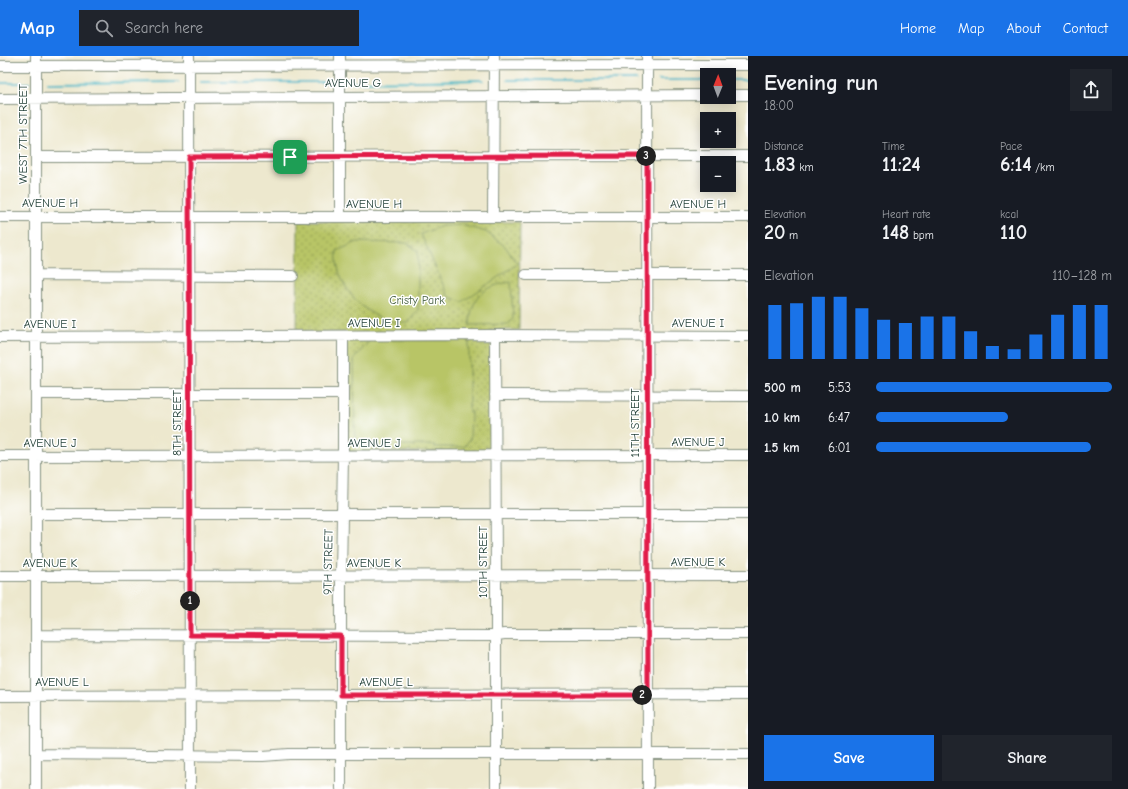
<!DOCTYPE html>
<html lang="en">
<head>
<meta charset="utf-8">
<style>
	body { margin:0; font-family:"Comic Neue",sans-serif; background:#20242c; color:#f1f3f6; height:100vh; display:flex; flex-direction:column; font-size:15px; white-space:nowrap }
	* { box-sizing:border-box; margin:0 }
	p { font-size:13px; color:#9ea1a6 }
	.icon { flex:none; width:22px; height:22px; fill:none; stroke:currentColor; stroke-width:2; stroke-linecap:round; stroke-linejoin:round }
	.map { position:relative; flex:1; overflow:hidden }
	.side { display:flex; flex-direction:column; background:#171b24; width:380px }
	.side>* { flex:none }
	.needle { width:26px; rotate:1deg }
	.fabs { position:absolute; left:700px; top:12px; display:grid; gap:8px }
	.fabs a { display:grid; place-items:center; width:36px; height:36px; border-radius:0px; background:#171b24; box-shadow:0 2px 10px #0003; font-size:20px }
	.pin { position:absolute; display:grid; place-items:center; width:34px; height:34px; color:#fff; margin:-17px; border-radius:8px; box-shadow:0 2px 6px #0006 }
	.km { position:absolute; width:20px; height:20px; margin:-10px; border-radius:50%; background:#222; color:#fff; font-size:11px; line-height:20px; text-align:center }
	.round { display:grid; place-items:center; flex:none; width:42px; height:42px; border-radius:0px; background:#20242c }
	.overview { display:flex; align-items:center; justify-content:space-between; height:68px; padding:0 16px }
	h1 { font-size:22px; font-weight:800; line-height:30px }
	.metrics { display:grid; grid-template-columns:repeat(3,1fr); gap:6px; height:68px; padding:4px 16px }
	.metrics div { display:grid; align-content:center }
	.metrics b { font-size:20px; font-weight:800 }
	.metrics small { font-size:11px; font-weight:400 }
	.metrics p { font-size:11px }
	.chart { height:112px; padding:8px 16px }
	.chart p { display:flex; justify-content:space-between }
	.chart svg { width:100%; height:72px; margin-top:4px; stroke:#1a73e8; stroke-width:6 }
	.primary-button { display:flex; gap:8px; margin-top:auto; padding:8px 16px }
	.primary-button a { flex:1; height:46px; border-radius:0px; background:#1a73e8; color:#fff; font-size:16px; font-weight:800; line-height:46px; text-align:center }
	.primary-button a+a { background:#20242c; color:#f1f3f6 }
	ul { padding:0 16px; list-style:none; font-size:13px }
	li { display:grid; grid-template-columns:64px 48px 1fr; align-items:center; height:30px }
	li i { height:10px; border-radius:5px; background:#1a73e8 }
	header { display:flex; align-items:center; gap:24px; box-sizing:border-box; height:56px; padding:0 20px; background:#1a73e8; color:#fff }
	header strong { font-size:19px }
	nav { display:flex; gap:22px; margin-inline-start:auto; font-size:14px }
	.search { width:280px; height:36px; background:#20242c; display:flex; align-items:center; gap:10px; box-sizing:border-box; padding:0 14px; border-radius:0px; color:#9ea1a6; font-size:15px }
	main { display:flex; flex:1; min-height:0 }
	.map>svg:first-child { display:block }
	.park { fill:url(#park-dots); stroke:#6c814d }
	.pitch { fill:#b8c566; stroke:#6c814d }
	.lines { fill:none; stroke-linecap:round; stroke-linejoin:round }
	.stream { stroke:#4cb8c7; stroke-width:2 }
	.minor-casing { stroke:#869281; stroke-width:12 }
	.minor { stroke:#fff; stroke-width:10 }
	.route-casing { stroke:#fff; stroke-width:8 }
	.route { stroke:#e11d48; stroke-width:5 }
	.labels { text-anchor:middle; stroke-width:3; stroke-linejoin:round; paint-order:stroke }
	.street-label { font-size:12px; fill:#1f3d34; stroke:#fff }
	.park-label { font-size:12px; fill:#455f40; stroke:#fff }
</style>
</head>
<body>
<header>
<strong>Map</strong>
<div class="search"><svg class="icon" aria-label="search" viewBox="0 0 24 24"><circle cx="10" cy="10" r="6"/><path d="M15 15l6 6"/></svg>Search here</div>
<nav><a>Home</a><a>Map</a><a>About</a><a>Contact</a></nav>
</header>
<main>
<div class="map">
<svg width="748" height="733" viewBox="0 0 748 733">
	<defs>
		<pattern id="park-dots" width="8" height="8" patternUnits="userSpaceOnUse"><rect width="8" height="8" fill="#b8c566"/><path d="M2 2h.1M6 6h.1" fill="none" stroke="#95a155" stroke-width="1.8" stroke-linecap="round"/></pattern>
	</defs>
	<rect width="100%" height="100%" fill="#fff"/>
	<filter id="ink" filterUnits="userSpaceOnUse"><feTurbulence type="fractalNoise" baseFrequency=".025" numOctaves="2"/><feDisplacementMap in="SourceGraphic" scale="8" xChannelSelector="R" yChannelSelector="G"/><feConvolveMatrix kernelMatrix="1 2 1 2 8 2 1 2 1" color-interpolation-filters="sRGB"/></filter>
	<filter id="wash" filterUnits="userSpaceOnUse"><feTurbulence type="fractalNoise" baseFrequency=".012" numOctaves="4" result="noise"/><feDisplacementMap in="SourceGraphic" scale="16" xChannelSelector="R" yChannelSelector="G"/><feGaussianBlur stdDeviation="0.9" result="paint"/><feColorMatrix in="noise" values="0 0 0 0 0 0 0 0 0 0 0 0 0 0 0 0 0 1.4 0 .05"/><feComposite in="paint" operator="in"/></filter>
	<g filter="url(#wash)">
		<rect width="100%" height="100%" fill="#ede8ce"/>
		<!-- park -->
		<path class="park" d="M298,165L520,166L519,274H491L490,396H346V277L297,276Z"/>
		<!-- pitch -->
		<path class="pitch" d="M461,169L486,176L505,190L517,208L462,246L448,240L421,178L442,170Z
			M357,186L407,187L418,195V254L408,267C400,266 390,266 383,263C357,252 334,224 337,195Z
			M511,226L513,263L508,268L470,269C471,240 484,230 511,226Z
			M370,284H469V356H471L470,383L464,391H435V389H366L355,383L354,303Z"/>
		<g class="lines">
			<!-- stream -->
			<path class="stream" d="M508,24H636
				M659,24H707
				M729,24H748
				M201,26H332
				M354,26L483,24
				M0,27H29
				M48,27L178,26"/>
		</g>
	</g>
	<g filter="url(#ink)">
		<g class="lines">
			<!-- minor casing -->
			<g class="minor-casing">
				<path id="minor" d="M189,0L190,733
					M340,0V161
					M647,0L648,733
					M0,10L748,9
					M729,39H748
					M0,43L707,39
					M36,101L748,100
					M0,161H748
					M493,161L494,0
					M36,219L293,220
					M526,219H748
					M495,279L496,520V733
					M0,281L495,279L748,280
					M36,338H343
					M495,339L748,340
					M0,400L748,399
					M36,458H748
					M0,520L748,519
					M36,579L491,580L504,578H748
					M0,640L748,638
					M36,698L263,700L289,698H748
					M36,733V0
					M341,733V520L343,400V280"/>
			</g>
			<!-- minor -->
			<use href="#minor" class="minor"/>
		</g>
	</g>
	<g class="lines" filter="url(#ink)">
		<!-- route casing -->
		<g class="route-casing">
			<path id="route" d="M647,100L648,639H341V580L190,579L189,101Z"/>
		</g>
		<!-- route -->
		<use href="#route" class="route"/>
	</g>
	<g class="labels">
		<!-- street labels -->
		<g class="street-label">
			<text x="353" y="31">AVENUE G</text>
			<text transform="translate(23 78) rotate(-90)" y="4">WEST 7TH STREET</text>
			<text x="50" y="151">AVENUE H</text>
			<text x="374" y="152">AVENUE H</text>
			<text x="698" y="152">AVENUE H</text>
			<text x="374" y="271">AVENUE I</text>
			<text x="698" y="271">AVENUE I</text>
			<text x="50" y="272">AVENUE I</text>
			<text transform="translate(177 367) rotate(-90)" y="4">8TH STREET</text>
			<text transform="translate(635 367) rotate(-90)" y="4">11TH STREET</text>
			<text x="698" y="390">AVENUE J</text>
			<text x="50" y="391">AVENUE J</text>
			<text x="374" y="391">AVENUE J</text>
			<text transform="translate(328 506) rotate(-89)" y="4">9TH STREET</text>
			<text transform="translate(483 506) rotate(-90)" y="4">10TH STREET</text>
			<text x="698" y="510">AVENUE K</text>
			<text x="50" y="511">AVENUE K</text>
			<text x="374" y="511">AVENUE K</text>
			<text x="62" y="630">AVENUE L</text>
			<text x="386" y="630">AVENUE L</text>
		</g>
		<!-- park labels -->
		<g class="park-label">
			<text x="417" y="248">Cristy Park</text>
		</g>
	</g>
</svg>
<div class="fabs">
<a><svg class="needle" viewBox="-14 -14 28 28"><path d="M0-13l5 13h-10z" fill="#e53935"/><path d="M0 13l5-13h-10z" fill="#9ea1a6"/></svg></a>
<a>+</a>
<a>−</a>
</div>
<div class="pin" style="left:290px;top:101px;background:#1e9e55"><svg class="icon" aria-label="arrive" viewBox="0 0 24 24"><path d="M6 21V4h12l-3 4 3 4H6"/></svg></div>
<b class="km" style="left:190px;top:545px">1</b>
<b class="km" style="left:642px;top:639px">2</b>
<b class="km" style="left:646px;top:100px">3</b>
</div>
<section class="side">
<div class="overview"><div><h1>Evening run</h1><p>18:00</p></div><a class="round"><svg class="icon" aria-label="share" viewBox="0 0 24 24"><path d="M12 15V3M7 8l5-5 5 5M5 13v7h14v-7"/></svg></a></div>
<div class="metrics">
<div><p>Distance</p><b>1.83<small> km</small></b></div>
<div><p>Time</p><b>11:24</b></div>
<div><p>Pace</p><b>6:14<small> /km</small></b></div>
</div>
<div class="metrics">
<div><p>Elevation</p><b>20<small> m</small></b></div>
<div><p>Heart rate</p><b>148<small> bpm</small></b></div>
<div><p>kcal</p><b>110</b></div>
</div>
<div class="chart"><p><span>Elevation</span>110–128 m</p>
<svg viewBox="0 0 160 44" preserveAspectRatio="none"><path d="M5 44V11M15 44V10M25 44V6M35 44V6M45 44V13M55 44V20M65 44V22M75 44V18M85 44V18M95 44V27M105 44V36M115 44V38M125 44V29M135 44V17M145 44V11M155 44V11"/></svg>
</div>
<ul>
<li><b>500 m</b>5:53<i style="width:100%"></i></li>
<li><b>1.0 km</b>6:47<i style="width:56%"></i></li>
<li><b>1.5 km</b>6:01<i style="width:91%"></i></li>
</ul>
<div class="primary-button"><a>Save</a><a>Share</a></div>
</section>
</main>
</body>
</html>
